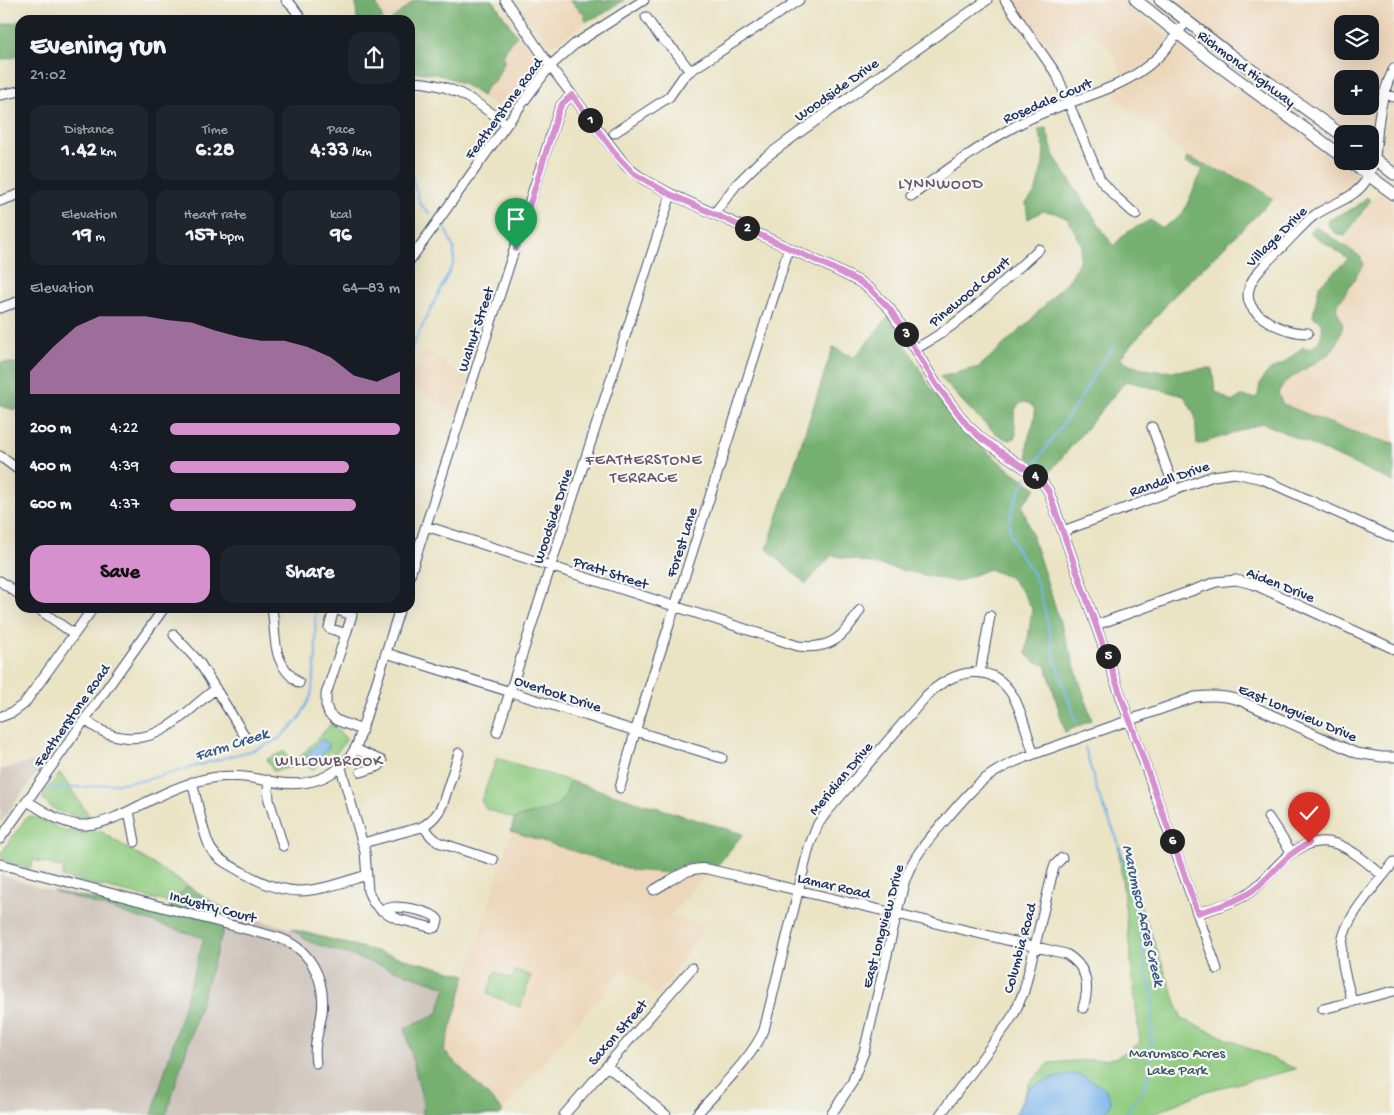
<!DOCTYPE html>
<html lang="en">
<head>
<meta charset="utf-8">
<style>
	body { margin:0; font-family:"Gochi Hand",sans-serif; background:#20242c; color:#f1f3f6; height:100vh; display:flex; flex-direction:column; font-size:19px; white-space:nowrap }
	* { box-sizing:border-box; margin:0 }
	p { font-size:16px; color:#9ea1a6 }
	.icon { flex:none; width:28px; height:28px; fill:none; stroke:currentColor; stroke-width:2; stroke-linecap:round; stroke-linejoin:round }
	.map { position:relative; flex:1; overflow:hidden }
	.sheet { position:absolute; left:15px; top:15px; width:400px; height:598px; display:flex; flex-direction:column; background:#171b24; border-radius:15px; box-shadow:0 5px 20px #0002 }
	.sheet>* { flex:none }
	.controls { position:absolute; left:1334px; top:15px; display:grid; gap:10px }
	.controls a { display:grid; place-items:center; width:45px; height:45px; border-radius:10px; background:#171b24; box-shadow:0 5px 20px #0002; font-size:25px }
	.pin { position:absolute; display:grid; place-items:center; width:42px; height:42px; color:#fff; margin:-51px -21px; border-radius:50% 50% 50% 0; rotate:-45deg; box-shadow:0 0 5px #0007 }
	.pin .icon { rotate:45deg }
	.km { position:absolute; width:25px; height:25px; margin:-12px; border-radius:50%; background:#222; color:#fff; font-size:14px; line-height:25px; text-align:center }
	.round { display:grid; place-items:center; flex:none; width:52px; height:52px; border-radius:15px; background:#20242c }
	.summary { display:flex; align-items:center; justify-content:space-between; height:85px; padding:0 15px }
	h1 { font-size:28px; font-weight:800; line-height:38px }
	.stats { display:grid; grid-template-columns:repeat(3,1fr); gap:8px; height:85px; padding:5px 15px }
	.stats div { display:grid; align-content:center; border-radius:12px; background:#20242c; text-align:center }
	.stats b { font-size:21px; font-weight:800 }
	.stats small { font-size:14px; font-weight:400 }
	.stats p { font-size:14px }
	.chart { height:140px; padding:10px 15px }
	.chart p { display:flex; justify-content:space-between }
	.chart svg { width:100%; height:90px; margin-top:5px; fill:#d690ce; opacity:.7 }
	.cta { display:flex; gap:10px; margin-top:auto; padding:10px 15px }
	.cta a { flex:1; height:58px; border-radius:15px; background:#d690ce; color:#111; font-size:20px; font-weight:800; line-height:58px; text-align:center }
	.cta a+a { background:#20242c; color:#f1f3f6 }
	ul { padding:0 15px; list-style:none; font-size:16px }
	li { display:grid; grid-template-columns:80px 60px 1fr; align-items:center; height:38px }
	li i { height:12px; border-radius:6px; background:#d690ce }
	.map>svg:first-child { display:block }
	.built { fill:#edd7bb; fill-rule:evenodd }
	.industrial { fill:#ccc2b9 }
	.green { fill:#91cc81; stroke:#567e70 }
	.forest { fill:#74b06f; stroke:#487066 }
	.water { fill:#7ab5ec; stroke:#4a72a5 }
	.lines { fill:none; stroke-linecap:round; stroke-linejoin:round }
	.stream { stroke:#7ab5ec; stroke-width:2 }
	.minor-casing { stroke:#3a4a6d; stroke-width:11 }
	.major-casing { stroke:#3a4a6d; stroke-width:13 }
	.minor { stroke:#fff; stroke-width:9 }
	.major { stroke:#fff; stroke-width:11 }
	.route-casing { stroke:#fff; stroke-width:10 }
	.route { stroke:#d690ce; stroke-width:6 }
	.labels { text-anchor:middle; stroke-width:4.5; stroke-linejoin:round; paint-order:stroke }
	.street-label { font-size:15px; fill:#1b2f5e; stroke:#f6f6f2 }
	.park-label { font-size:15px; fill:#385667; stroke:#f6f6f2 }
	.neighbourhood-label { font-size:16px; letter-spacing:1px; fill:#655669; stroke:#f6f6f2 }
	.water-label { font-size:16px; font-style:italic; fill:#385789; stroke:#f6f6f2 }
</style>
</head>
<body>
<div class="map">
<svg width="1394" height="1115" viewBox="0 0 1394 1115">
	<rect width="100%" height="100%" fill="#f6f6f2"/>
	<filter id="ink" filterUnits="userSpaceOnUse"><feTurbulence type="fractalNoise" baseFrequency=".02" numOctaves="2"/><feDisplacementMap in="SourceGraphic" scale="10" xChannelSelector="R" yChannelSelector="G"/><feConvolveMatrix kernelMatrix="1 2 1 2 8 2 1 2 1" color-interpolation-filters="sRGB"/></filter>
	<filter id="wash" filterUnits="userSpaceOnUse"><feTurbulence type="fractalNoise" baseFrequency=".0096" numOctaves="4" result="noise"/><feDisplacementMap in="SourceGraphic" scale="20" xChannelSelector="R" yChannelSelector="G"/><feGaussianBlur stdDeviation="1.12" result="paint"/><feColorMatrix in="noise" values="0 0 0 0 0 0 0 0 0 0 0 0 0 0 0 0 0 1.4 0 .05"/><feComposite in="paint" operator="in"/></filter>
	<g filter="url(#wash)">
		<rect width="100%" height="100%" fill="#eae3c4"/>
		<!-- built -->
		<path class="built" d="M354,0H493L517,35L519,34L539,65L507,110H502L455,79L434,74L410,72V20H357L356,3Z
			M537,0H569L584,14L586,21L555,44H548L523,11Z
			M1012,0H1119L1164,34L1166,38V42L1151,60L1123,77L1111,48L1088,31L1050,57Z
			M1162,0H1394V57L1384,79L1377,100L1372,127L1368,134H1348ZM1342,24H1370V51H1342ZM1342,79H1370V106H1342Z
			M1178,43L1240,83L1357,176V180L1344,195L1320,206L1296,220L1273,199L1253,185L1187,157L1116,99L1114,93L1153,68Z
			M1390,100L1394,102V161L1387,154L1383,141Z
			M1378,190L1394,202V443L1377,439L1329,423L1283,404L1278,393L1285,382L1330,353L1343,326L1336,308L1363,265L1361,257L1342,244Z
			M427,349L469,381L457,418L410,383V373Z
			M511,831L632,870L704,876L670,916L705,925L668,982L657,995L624,969L502,1111L444,1051Z"/>
		<!-- industrial -->
		<path class="industrial" d="M49,757L0,823V770Z
			M0,875L204,938L152,1115H0Z
			M229,912L292,929L310,942L446,987L438,1013L422,1098L423,1115H166Z"/>
		<!-- green -->
		<path class="green" d="M331,724L347,739L335,755L331,751L315,768L312,769L299,758Z
			M285,751L293,767L273,771L267,759Z
			M497,758L570,781C568,788 565,797 560,803C550,812 527,813 514,819L486,809L481,801Z
			M60,773L90,817C75,817 46,812 42,795Z
			M28,817C40,816 49,824 59,828C72,834 86,833 100,831L188,886L172,903L62,877L64,868L33,860L30,869L4,861L0,855L26,818Z
			M1118,842L1182,1019L1296,1069L1206,1091L1150,1115H1016L1029,1083L1049,1063L1116,1058L1140,1043Z
			M516,970L531,976L520,1007L487,994L495,972L512,979Z"/>
		<!-- forest -->
		<path class="forest" d="M354,0H375L383,20H357L356,3Z
			M415,0H493L517,36L509,44L502,58L505,60L495,81L488,85L482,96C455,78 443,73 410,72V20H391Z
			M569,0H624L603,14L586,21L584,14Z
			M20,21V56L0,60V25Z
			M1046,128L1054,156L1113,246L1126,233L1150,220L1163,228L1182,215L1203,169L1185,163L1187,157L1253,185L1273,199L1173,297L1120,358C1147,378 1180,370 1212,368L1215,391L1232,402L1241,396L1255,398L1258,396L1260,384L1265,375L1272,369L1281,365L1303,347L1310,349C1321,341 1323,336 1322,323L1313,316L1319,286L1348,259L1309,232L1315,226L1361,257L1363,265L1336,308L1343,326L1337,343L1330,353L1285,382L1278,393L1283,404C1319,419 1356,435 1394,443V482L1263,423L1197,445L1195,415L1184,396L1126,381L1048,474L1028,457C1027,452 1027,446 1028,441C1030,428 1045,405 1023,402C1010,408 1015,422 1016,434L1015,437L1011,440C994,440 953,390 940,377L979,367L1028,323L1072,276L1079,261L1082,245L1068,219L1055,213L1043,211L1028,219L1026,203L1035,193L1043,164L1044,147L1038,129Z
			M1367,197L1370,201L1345,236C1336,236 1329,229 1327,221L1356,207Z
			M889,316L930,387L961,429L1002,464L1036,488L1022,505L1092,720L1065,732L1046,665L1035,662L1026,654L1032,608L1023,593L1011,578L989,569L957,582L832,555L806,584L767,549L833,347L854,358Z
			M5,362L19,364L20,366V408L15,410L0,406V363Z
			M570,781L743,834L717,866L693,862L679,866L669,873L632,870L511,831L514,819C527,813 550,812 560,803C565,797 568,788 570,781Z
			M188,886L229,912L166,1115H152L204,938L53,891L164,913Z
			M292,929L466,975L444,1051L503,1111L500,1115H423L422,1098L405,1028L438,1013L446,987L310,942Z"/>
		<!-- water -->
		<path class="water" d="M322,739L330,746L313,764L305,757Z
			M1071,1074L1083,1076L1105,1089L1111,1101L1110,1107L1100,1115H1015L1029,1088L1050,1079Z"/>
		<g class="lines">
			<!-- stream -->
			<path class="stream" d="M410,170L420,204L430,214
				M410,351L454,262V249L445,228
				M1033,467L1082,396L1095,373L1113,348
				M1027,477C1018,493 1008,512 1010,531C1012,550 1030,563 1036,581C1046,607 1049,635 1056,662C1062,683 1070,703 1077,723
				M1085,747L1097,791L1117,839L1127,872L1139,921L1146,974L1153,995L1150,1071L1144,1088L1125,1115
				M48,788L85,787L145,780L257,749L280,738L299,719L311,696L316,656L315,608"/>
		</g>
	</g>
	<g filter="url(#ink)">
		<g class="lines">
			<!-- minor casing -->
			<g class="minor-casing">
				<path id="minor" d="M286,0L293,7L302,20
					M505,0L550,66L626,166L643,179L671,194L826,265L860,282L871,290L890,309L936,384L967,425L982,439L1039,478L1048,490L1051,498L1217,969
					M1005,0L1057,75L1100,179L1114,195L1136,215
					M646,17L659,36L675,51L690,71
					M410,82C452,82 474,101 507,124
					M1384,94L1394,97
					M0,95L20,91
					M614,133L669,97L683,77L690,71L799,0
					M911,196C949,169 986,140 1029,119C1072,98 1122,92 1158,57C1169,47 1177,33 1186,22
					M0,201L20,194
					M714,214L736,185L759,162L804,129L987,0
					M410,260L507,124L550,66L575,44L644,0
					M0,308L20,301
					M1308,333C1291,333 1273,326 1259,315C1230,292 1266,263 1282,247C1292,237 1302,226 1312,217C1332,202 1357,200 1369,175C1377,159 1376,142 1378,126C1380,106 1385,86 1394,68
					M915,349C960,326 1001,283 1039,249
					M1152,427L1175,490
					M0,456L20,471
					M426,526L798,646C831,650 844,637 860,610
					M1063,531L1213,476L1235,473L1262,479L1394,538
					M410,575L559,110L562,104L572,95
					M0,581L20,595
					M37,608L74,634
					M272,608C277,639 270,661 299,683
					M334,609L352,615L346,634L329,628Z
					M1096,625L1216,582L1236,580L1253,584L1394,649
					M346,634L326,694V705L329,714L336,720L362,730
					M174,635L199,662L246,738
					M386,653L722,758
					M980,673L990,616
					M0,717L13,712L24,704L93,608
					M85,719C106,739 138,744 164,729C183,719 198,701 216,689
					M497,732L671,194
					M355,749L382,761L379,766L361,772
					M341,768L365,852L368,891L373,902L381,910
					M268,780L269,800L283,846
					M192,782C197,799 203,836 211,849C218,860 231,866 242,872C294,902 314,891 367,875
					M620,788L635,732L789,248
					M27,801C45,812 64,826 86,825C110,823 132,809 153,799C173,789 195,780 217,777C240,774 260,780 281,783C313,787 343,774 357,745L400,608
					M129,811L135,842
					M1268,817L1292,853
					M423,826L431,836L438,842L493,860
					M0,839L164,608
					M363,843L422,827C432,821 439,814 443,803L459,753
					M0,864L276,937C310,947 326,979 322,1013C319,1031 313,1045 316,1063
					M654,890C672,880 687,866 708,869L1066,954C1088,967 1090,986 1083,1008
					M394,907C404,907 433,911 438,920L436,927L433,928L398,919L381,910Z
					M1198,913C1217,907 1238,902 1254,889C1265,880 1273,869 1284,859C1324,824 1350,848 1383,876
					M1352,1002C1348,984 1340,963 1342,944C1344,918 1378,883 1394,862
					M1323,1009L1394,991
					M607,1066L666,1115
					M564,1115L692,968
					M696,1115C716,1092 753,1057 764,1030L809,847L818,824L826,813L927,695C953,671 991,659 1013,696C1023,713 1027,736 1034,754
					M831,1115L852,1083L864,1052L904,883C912,856 931,837 948,817C961,802 973,787 989,776C1003,766 1018,760 1034,754L1195,697C1211,695 1224,695 1239,700L1356,753L1382,757H1394
					M940,1115L1006,1026L1014,1014L1024,991L1053,871L1055,865L1062,858"/>
			</g>
			<!-- major casing -->
			<g class="major-casing">
				<path id="major" d="M1136,0L1210,59L1342,156
					M1160,0L1228,53L1342,135
					M1370,155L1394,174
					M1349,161L1394,194"/>
			</g>
			<!-- minor -->
			<use href="#minor" class="minor"/>
			<!-- major -->
			<use href="#major" class="major"/>
		</g>
	</g>
	<g class="lines" filter="url(#ink)">
		<!-- route casing -->
		<g class="route-casing">
			<path id="route" d="M516,249L559,110L562,104L572,95L618,157L633,173L643,179L670,194L826,265L860,282L871,290L890,309L936,384L967,425L982,439L1039,478L1048,490L1198,913C1216,907 1236,902 1252,891C1274,875 1283,855 1309,843"/>
		</g>
		<!-- route -->
		<use href="#route" class="route"/>
	</g>
	<g class="labels">
		<!-- street labels -->
		<g class="street-label">
			<text transform="translate(1247 68) rotate(37)" y="5">Richmond Highway</text>
			<text transform="translate(836 89) rotate(-35)" y="5">Woodside Drive</text>
			<text transform="translate(1047 100) rotate(-23)" y="5">Rosedale Court</text>
			<text transform="translate(503 108) rotate(-54)" y="5">Featherstone Road</text>
			<text transform="translate(1276 236) rotate(-45)" y="5">Village Drive</text>
			<text transform="translate(969 291) rotate(-40)" y="5">Pinewood Court</text>
			<text transform="translate(475 329) rotate(-72)" y="5">Walnut Street</text>
			<text transform="translate(1169 478) rotate(-19)" y="5">Randall Drive</text>
			<text transform="translate(552 516) rotate(-72)" y="5">Woodside Drive</text>
			<text transform="translate(681 542) rotate(-72)" y="5">Forest Lane</text>
			<text transform="translate(611 572) rotate(18)" y="5">Pratt Street</text>
			<text transform="translate(1281 584) rotate(22)" y="5">Aiden Drive</text>
			<text transform="translate(558 693) rotate(18)" y="5">Overlook Drive</text>
			<text transform="translate(1298 712) rotate(23)" y="5">East Longview Drive</text>
			<text transform="translate(71 715) rotate(-55)" y="5">Featherstone Road</text>
			<text transform="translate(840 778) rotate(-50)" y="5">Meridian Drive</text>
			<text transform="translate(834 885) rotate(13)" y="5">Lamar Road</text>
			<text transform="translate(213 906) rotate(15)" y="5">Industry Court</text>
			<text transform="translate(882 926) rotate(-75)" y="5">East Longview Drive</text>
			<text transform="translate(1019 948) rotate(-75)" y="5">Columbia Road</text>
			<text transform="translate(617 1032) rotate(-49)" y="5">Saxon Street</text>
		</g>
		<!-- park labels -->
		<g class="park-label">
			<text x="1177" y="1057">Marumsco Acres<tspan x="1177" dy="17">Lake Park</tspan></text>
		</g>
		<!-- neighbourhood labels -->
		<g class="neighbourhood-label">
			<text x="941" y="188">LYNNWOOD</text>
			<text x="644" y="464">FEATHERSTONE<tspan x="644" dy="18">TERRACE</tspan></text>
			<text x="329" y="765">WILLOWBROOK</text>
		</g>
		<!-- water labels -->
		<g class="water-label">
			<text transform="translate(231 743) rotate(-18)" y="6">Farm Creek</text>
			<text transform="translate(1145 915) rotate(77)" y="6">Marumsco Acres Creek</text>
		</g>
	</g>
</svg>
<div class="controls">
<a><svg class="icon" aria-label="layers" viewBox="0 0 24 24"><path d="M12 4l9 5-9 5-9-5zM3 14l9 5 9-5"/></svg></a>
<a>+</a>
<a>−</a>
</div>
<div class="pin" style="left:516px;top:249px;background:#1e9e55"><svg class="icon" aria-label="arrive" viewBox="0 0 24 24"><path d="M6 21V4h12l-3 4 3 4H6"/></svg></div>
<div class="pin" style="left:1309px;top:843px;background:#d93025"><svg class="icon" aria-label="check" viewBox="0 0 24 24"><path d="M5 12l5 5 9-10"/></svg></div>
<b class="km" style="left:590px;top:120px">1</b>
<b class="km" style="left:747px;top:228px">2</b>
<b class="km" style="left:906px;top:334px">3</b>
<b class="km" style="left:1035px;top:476px">4</b>
<b class="km" style="left:1108px;top:656px">5</b>
<b class="km" style="left:1172px;top:841px">6</b>
<section class="sheet">
<div class="summary"><div><h1>Evening run</h1><p>21:02</p></div><a class="round"><svg class="icon" aria-label="share" viewBox="0 0 24 24"><path d="M12 15V3M7 8l5-5 5 5M5 13v7h14v-7"/></svg></a></div>
<div class="stats">
<div><p>Distance</p><b>1.42<small> km</small></b></div>
<div><p>Time</p><b>6:28</b></div>
<div><p>Pace</p><b>4:33<small> /km</small></b></div>
</div>
<div class="stats">
<div><p>Elevation</p><b>19<small> m</small></b></div>
<div><p>Heart rate</p><b>157<small> bpm</small></b></div>
<div><p>kcal</p><b>96</b></div>
</div>
<div class="chart"><p><span>Elevation</span>64–83 m</p>
<svg viewBox="0 0 160 44" preserveAspectRatio="none"><path d="M0 44V33L10 21L20 11L30 6L40 6L50 6L60 8L70 9L80 13L90 16L100 18L110 18L120 21L130 26L140 35L150 38L160 33V44z"/></svg>
</div>
<ul>
<li><b>200 m</b>4:22<i style="width:100%"></i></li>
<li><b>400 m</b>4:39<i style="width:78%"></i></li>
<li><b>600 m</b>4:37<i style="width:81%"></i></li>
</ul>
<div class="cta"><a>Save</a><a>Share</a></div>
</section>
</div>
</body>
</html>
